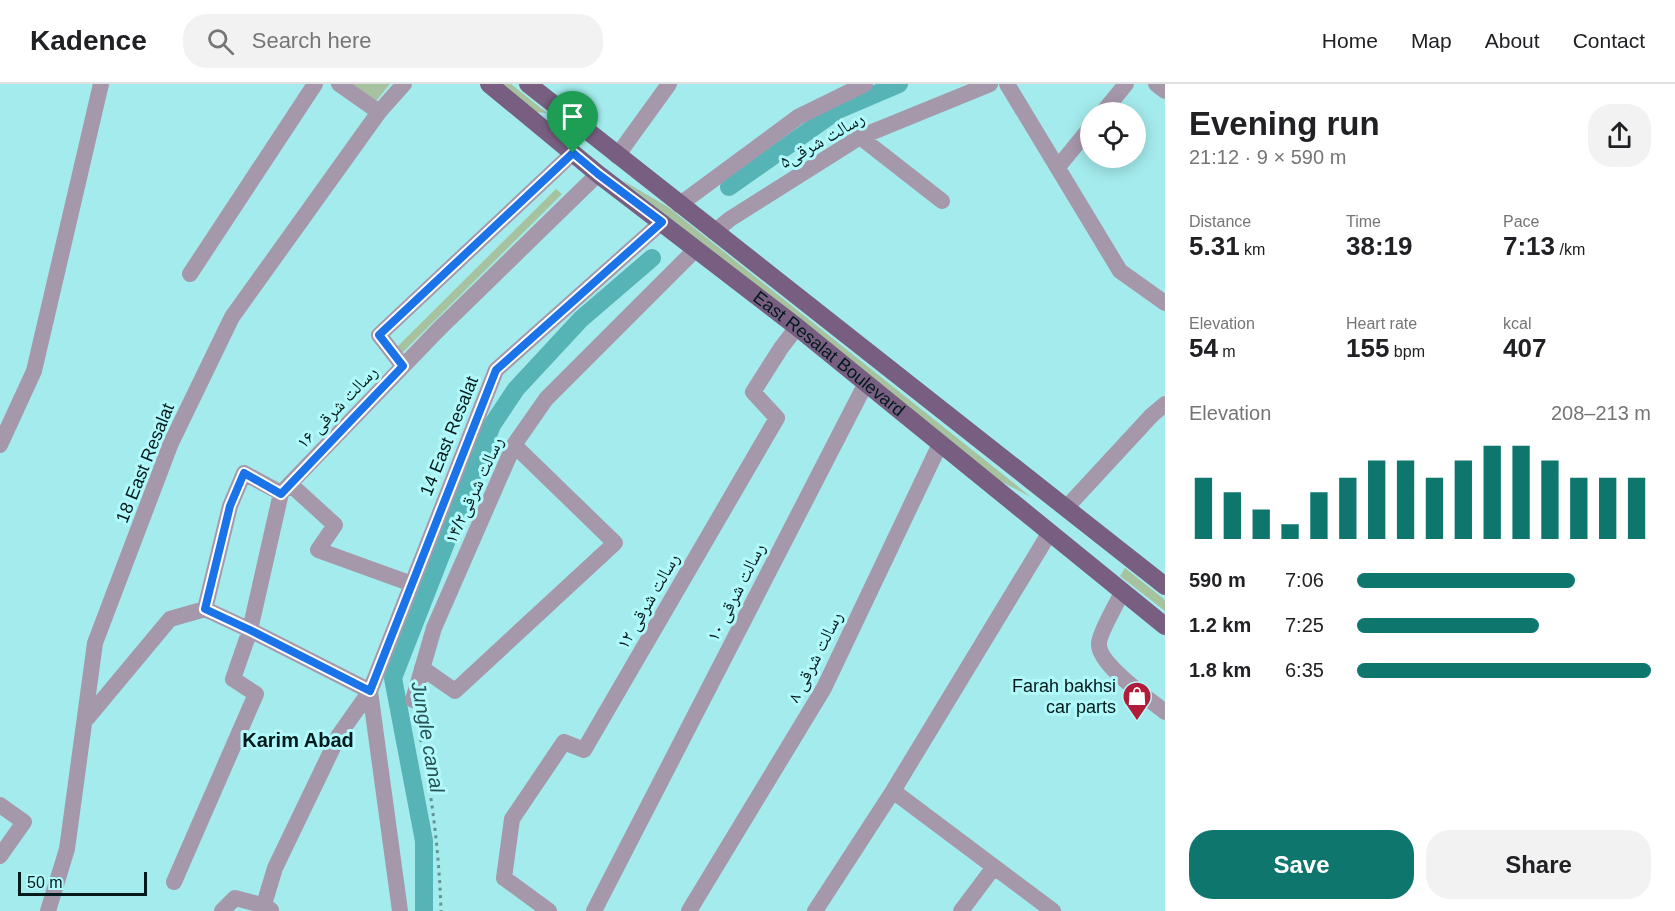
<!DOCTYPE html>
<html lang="en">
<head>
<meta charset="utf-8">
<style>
	body { margin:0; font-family:Arial,"Noto Naskh Arabic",sans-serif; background:#f2f2f2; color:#202124; height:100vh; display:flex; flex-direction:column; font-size:22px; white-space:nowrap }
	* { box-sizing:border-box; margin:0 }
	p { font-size:20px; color:#757577 }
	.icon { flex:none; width:33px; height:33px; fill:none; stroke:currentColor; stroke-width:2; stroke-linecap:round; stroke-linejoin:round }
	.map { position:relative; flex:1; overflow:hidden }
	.panel { display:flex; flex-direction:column; background:#fff; width:510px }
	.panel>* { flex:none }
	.buttons { position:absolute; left:1080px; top:18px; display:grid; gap:12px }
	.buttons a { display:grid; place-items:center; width:66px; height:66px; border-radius:50%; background:#fff; box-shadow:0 3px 15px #0003; font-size:30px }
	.scale { position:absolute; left:18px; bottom:15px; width:129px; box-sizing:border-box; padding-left:6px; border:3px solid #00191a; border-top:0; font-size:16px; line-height:21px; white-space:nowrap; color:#00191a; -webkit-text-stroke:4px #b1f9fa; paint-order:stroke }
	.pin { position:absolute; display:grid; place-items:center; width:51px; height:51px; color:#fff; margin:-62px -26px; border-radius:50% 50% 50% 0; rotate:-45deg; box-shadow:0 0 6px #0007 }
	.pin .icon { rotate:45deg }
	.round { display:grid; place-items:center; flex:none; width:63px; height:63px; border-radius:24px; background:#f2f2f2 }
	.head { display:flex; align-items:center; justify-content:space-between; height:102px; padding:0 24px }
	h1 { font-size:33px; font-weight:700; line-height:45px }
	.metrics { display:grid; grid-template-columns:repeat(3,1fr); gap:9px; height:102px; padding:6px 24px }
	.metrics div { display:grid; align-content:center }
	.metrics b { font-size:26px; font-weight:700 }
	.metrics small { font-size:16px; font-weight:400 }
	.metrics p { font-size:16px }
	.chart { height:168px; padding:12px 24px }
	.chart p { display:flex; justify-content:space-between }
	.chart svg { width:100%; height:108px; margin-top:6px; stroke:#0f766e; stroke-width:6 }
	.action { display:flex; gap:12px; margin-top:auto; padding:12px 24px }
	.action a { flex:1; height:69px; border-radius:24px; background:#0f766e; color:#fff; font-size:24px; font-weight:700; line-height:69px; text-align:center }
	.action a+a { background:#f2f2f2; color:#202124 }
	ul { padding:0 24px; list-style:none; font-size:20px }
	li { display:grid; grid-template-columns:96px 72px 1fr; align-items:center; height:45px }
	li i { height:15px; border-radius:8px; background:#0f766e }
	header { display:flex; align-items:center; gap:36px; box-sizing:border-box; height:84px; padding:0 30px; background:#fff; border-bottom:2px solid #e0e0e0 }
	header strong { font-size:28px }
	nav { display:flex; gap:33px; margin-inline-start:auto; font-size:21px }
	.search { width:420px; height:54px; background:#f2f2f2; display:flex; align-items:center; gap:15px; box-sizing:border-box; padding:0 21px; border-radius:24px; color:#757577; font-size:22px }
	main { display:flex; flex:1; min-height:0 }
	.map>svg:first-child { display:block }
	.green { fill:#a7c29e }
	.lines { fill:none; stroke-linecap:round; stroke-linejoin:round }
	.canal { stroke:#57b4b6; stroke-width:18 }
	.path { stroke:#609495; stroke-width:3; stroke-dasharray:3 4.5; stroke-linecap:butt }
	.street { stroke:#a698ab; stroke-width:16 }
	.primary { stroke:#785f81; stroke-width:18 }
	.route-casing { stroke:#fff; stroke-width:12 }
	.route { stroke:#1a73e8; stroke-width:8 }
	.labels { text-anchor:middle; stroke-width:6; stroke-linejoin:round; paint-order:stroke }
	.street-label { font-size:18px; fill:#00191a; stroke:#b1f9fa }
	.poi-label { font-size:18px; fill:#00191a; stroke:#b1f9fa; text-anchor:end }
	.water-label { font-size:20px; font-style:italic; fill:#275152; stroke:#b1f9fa }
	.neighbourhood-label { font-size:20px; font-weight:bold; fill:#00191a; stroke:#b1f9fa }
</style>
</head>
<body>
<header>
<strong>Kadence</strong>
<div class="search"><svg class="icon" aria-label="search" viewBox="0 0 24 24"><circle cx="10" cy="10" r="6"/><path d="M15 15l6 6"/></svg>Search here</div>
<nav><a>Home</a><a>Map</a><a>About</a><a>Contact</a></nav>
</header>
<main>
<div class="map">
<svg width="1165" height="827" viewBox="0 0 1165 827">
	<rect width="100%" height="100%" fill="#a4ebed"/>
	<!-- green -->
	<path class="green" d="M353,0H390L376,17Z
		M498,0H511L547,29L533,28Z
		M622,96L668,123L1031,413L1000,397Z
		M556,105L562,110L399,272L393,267Z
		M1125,484L1165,516V527L1120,492Z"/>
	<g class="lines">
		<!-- canal -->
		<path class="canal" d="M729,103L838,26L899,0
			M424,827V757L393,594L492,341L516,305L581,235L652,174"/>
		<!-- path -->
		<path class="path" d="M416,633C430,697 439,761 441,827"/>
		<!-- street -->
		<path class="street" d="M339,0L379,28
			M1007,0L1120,187L1165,219
			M1156,0L1165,7
			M1103,28L1126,0
			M860,53L942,117
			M617,72L669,0
			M1058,83L1090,44
			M679,121L798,33L865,0
			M714,148L730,135L860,53L990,0
			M190,190L315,0
			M403,282L379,251L573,69
			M0,361L34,287L101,0
			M290,400L335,441L318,466L412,500
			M281,409L244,389L230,422L205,525L250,546L370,607
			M1066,424L1152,331L1165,320
			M1122,508C1117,520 1100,547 1099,559C1097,580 1149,615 1165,628
			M422,584L455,607L615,459L514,361
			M370,607L400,827
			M413,616L434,544L514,361L546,315L696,165
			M85,637L170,535L205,525
			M893,707L1053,827
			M0,721L24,738L0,772
			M174,798L256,610L233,595L250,546L281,409L439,245L598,90
			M48,827L67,765L95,559L171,359L232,233L379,28L404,0
			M222,827L235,814L262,821L271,826
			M262,827L275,784L339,651L370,607L496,286L662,138
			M549,827L504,794L512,735L564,658L584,666L777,334L753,308L781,264L797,243
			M594,827L866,299
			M689,827L824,604L940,360
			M815,827L893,707L1050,448
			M961,827L994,783"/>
		<!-- primary -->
		<g class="primary">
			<path id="s1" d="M489,0L598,90L797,243L1165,542"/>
			<path d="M528,0L1165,502"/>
		</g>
	</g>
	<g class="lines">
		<!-- route casing -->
		<g class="route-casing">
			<path id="route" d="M573,69L598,90L662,138L496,286L370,607L250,546L205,525L230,422L244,389L281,410L403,282L379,251Z"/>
		</g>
		<!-- route -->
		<use href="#route" class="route"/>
	</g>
	<!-- icons -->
	<defs>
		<g id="shop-pin" transform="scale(1.5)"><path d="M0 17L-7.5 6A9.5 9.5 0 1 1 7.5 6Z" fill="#b01c39" stroke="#b1f9fa"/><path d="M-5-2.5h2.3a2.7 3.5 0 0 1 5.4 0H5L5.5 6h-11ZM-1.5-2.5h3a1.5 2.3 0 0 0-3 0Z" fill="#fff"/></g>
	</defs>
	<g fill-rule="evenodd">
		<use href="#shop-pin" x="1137" y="612"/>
	</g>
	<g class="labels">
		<!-- street labels -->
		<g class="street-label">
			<text transform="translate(822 56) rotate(-30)" y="6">رسالت شرقی۵</text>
			<text dy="6" stroke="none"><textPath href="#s1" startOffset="434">East Resalat Boulevard</textPath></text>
			<text transform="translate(337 323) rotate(-46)" y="6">رسالت شرقی ۱۶</text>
			<text transform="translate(449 352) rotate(-68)" y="6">14 East Resalat</text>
			<text transform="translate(145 379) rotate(-68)" y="6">18 East Resalat</text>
			<text transform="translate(474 406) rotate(-65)" y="6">رسالت شرقی۱۴/۲</text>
			<text transform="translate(736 508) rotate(-63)" y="6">رسالت شرقی ۱۰</text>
			<text transform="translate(648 517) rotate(-60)" y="6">رسالت شرقی ۱۲</text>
			<text transform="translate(815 573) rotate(-63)" y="6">رسالت شرقی ۸</text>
		</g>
		<!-- poi labels -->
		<g class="poi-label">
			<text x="1116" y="608">Farah bakhsi<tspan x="1116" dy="21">car parts</tspan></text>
		</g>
		<!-- water labels -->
		<g class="water-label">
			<text transform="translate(428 653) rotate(80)" y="7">Jungle canal</text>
		</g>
		<!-- neighbourhood labels -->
		<g class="neighbourhood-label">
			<text x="298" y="663">Karim Abad</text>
		</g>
	</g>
</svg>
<div class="buttons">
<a><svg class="icon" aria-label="locate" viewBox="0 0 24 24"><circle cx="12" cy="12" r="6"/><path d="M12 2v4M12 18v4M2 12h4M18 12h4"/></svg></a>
</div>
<div class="scale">50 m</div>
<div class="pin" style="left:573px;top:69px;background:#1e9e55"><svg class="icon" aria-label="arrive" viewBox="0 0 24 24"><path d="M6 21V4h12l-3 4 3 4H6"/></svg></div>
</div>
<section class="panel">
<div class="head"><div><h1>Evening run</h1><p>21:12 · 9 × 590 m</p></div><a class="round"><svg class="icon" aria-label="share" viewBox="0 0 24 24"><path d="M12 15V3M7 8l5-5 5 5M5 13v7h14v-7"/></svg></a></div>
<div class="metrics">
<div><p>Distance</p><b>5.31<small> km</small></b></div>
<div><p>Time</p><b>38:19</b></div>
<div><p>Pace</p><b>7:13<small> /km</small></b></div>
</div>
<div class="metrics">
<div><p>Elevation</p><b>54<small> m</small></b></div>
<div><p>Heart rate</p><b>155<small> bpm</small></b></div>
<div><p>kcal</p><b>407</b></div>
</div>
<div class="chart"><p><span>Elevation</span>208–213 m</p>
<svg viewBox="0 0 160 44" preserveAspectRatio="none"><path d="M5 44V19M15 44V25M25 44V32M35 44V38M45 44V25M55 44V19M65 44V12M75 44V12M85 44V19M95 44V12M105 44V6M115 44V6M125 44V12M135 44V19M145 44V19M155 44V19"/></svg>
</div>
<ul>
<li><b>590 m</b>7:06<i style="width:74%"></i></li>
<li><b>1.2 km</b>7:25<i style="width:62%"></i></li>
<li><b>1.8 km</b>6:35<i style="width:100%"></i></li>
</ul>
<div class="action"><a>Save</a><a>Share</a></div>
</section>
</main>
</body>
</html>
